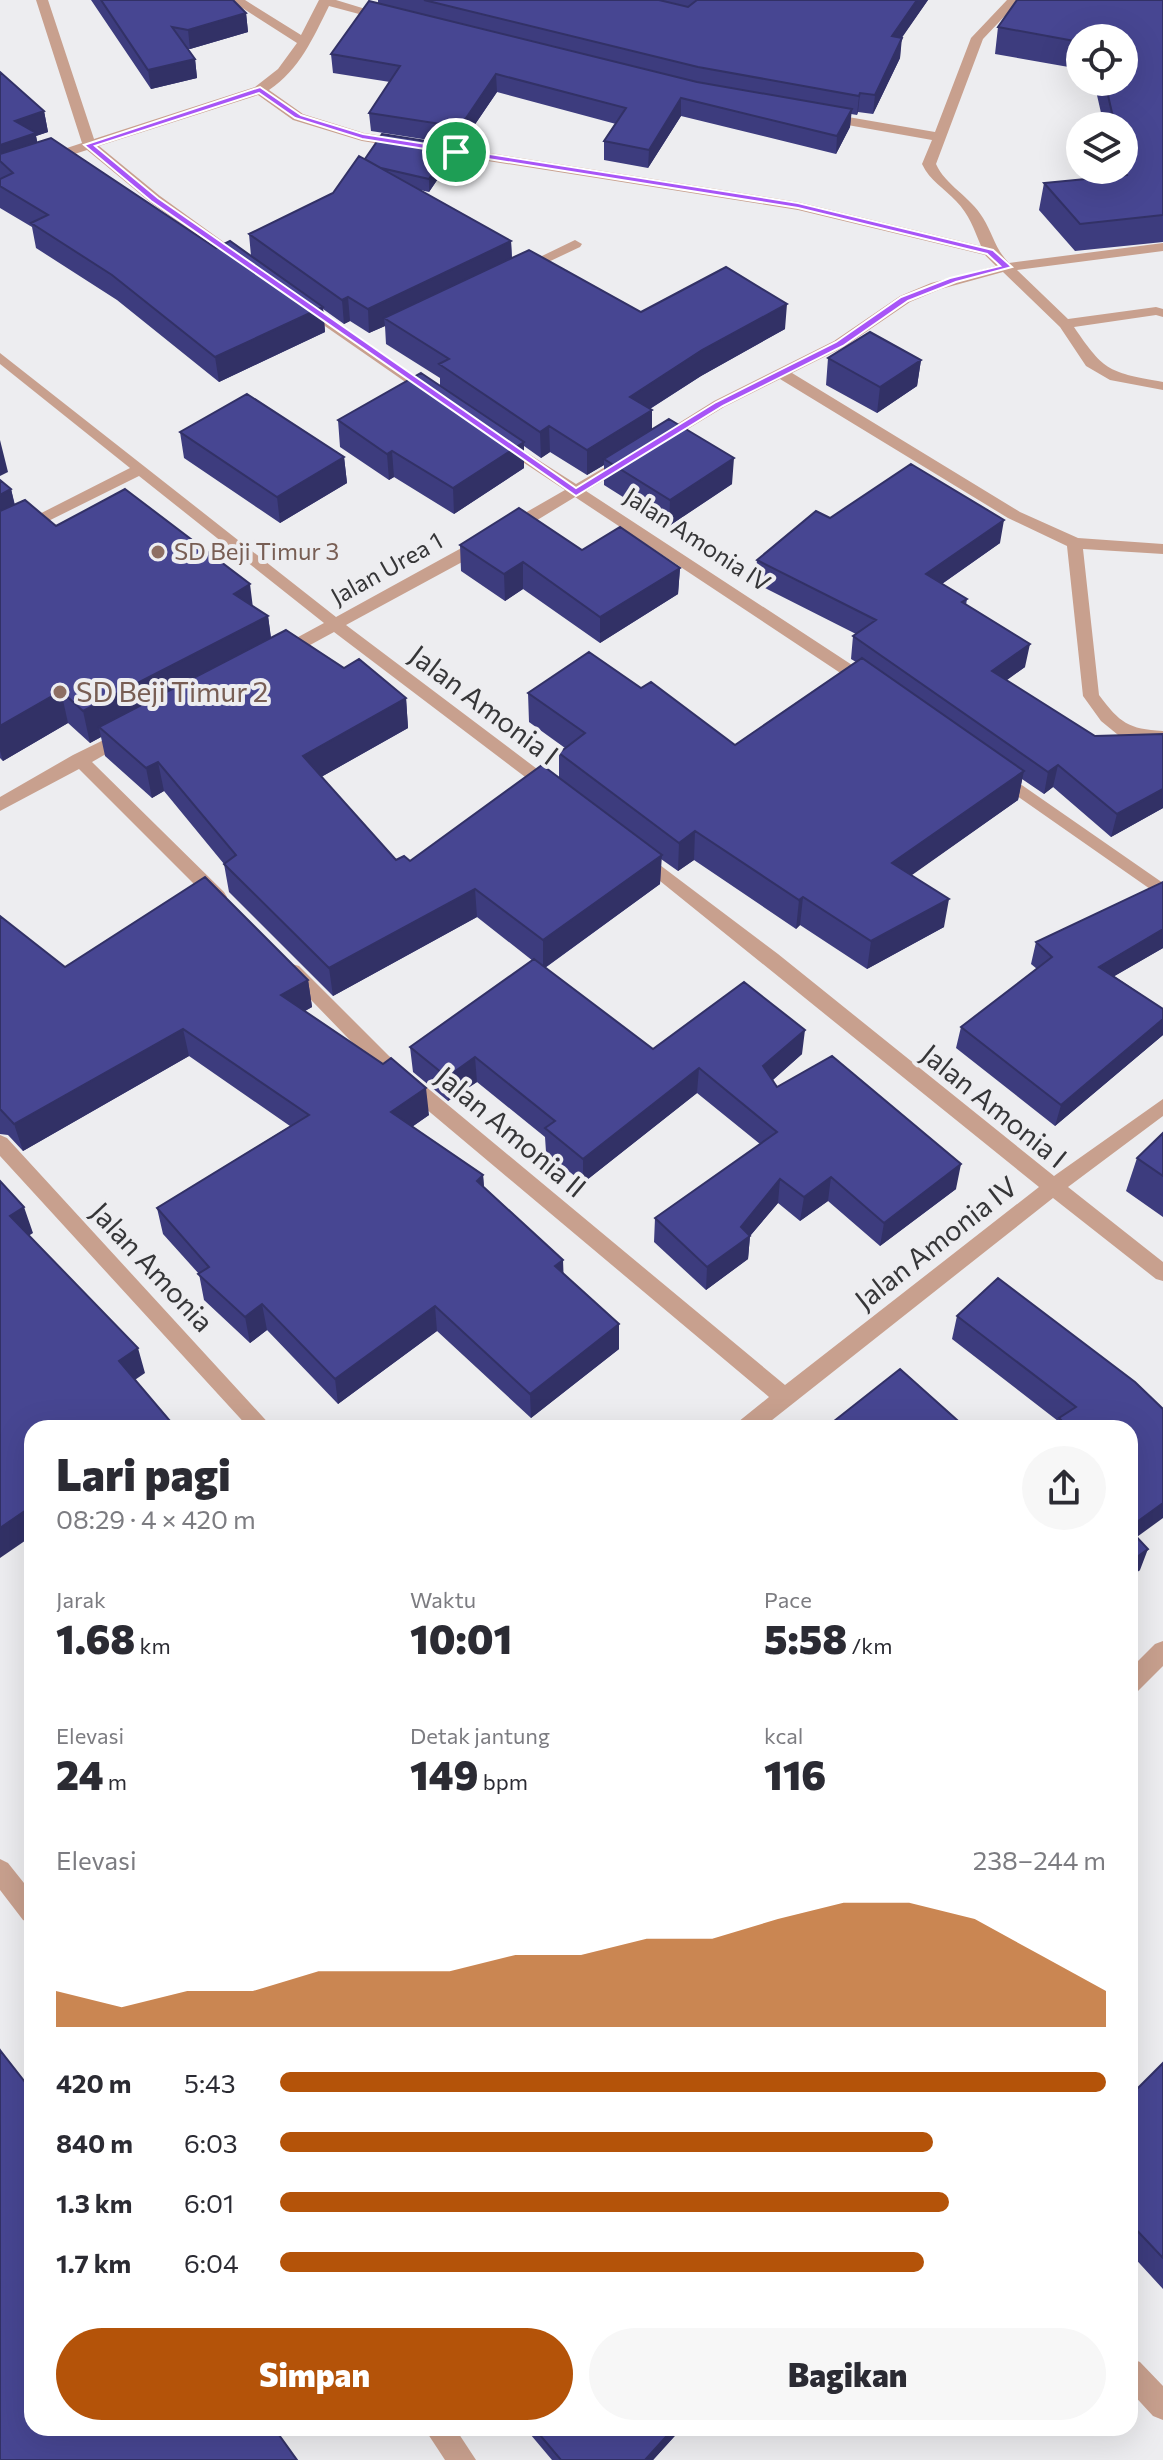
<!DOCTYPE html>
<html lang="id">
<head>
<meta charset="utf-8">
<style>
	body { margin:0; font-family:Commissioner,sans-serif; background:#f7f7f7; color:#2b2b33; height:100vh; display:flex; flex-direction:column; font-size:30px; white-space:nowrap }
	* { box-sizing:border-box; margin:0 }
	p { font-size:26px; color:#7c7c81 }
	.icon { flex:none; width:44px; height:44px; fill:none; stroke:currentColor; stroke-width:2; stroke-linecap:round; stroke-linejoin:round }
	.map { position:relative; flex:1; overflow:hidden }
	.details { position:absolute; left:24px; top:1420px; width:1114px; height:1016px; display:flex; flex-direction:column; background:#fff; border-radius:24px; box-shadow:0 8px 32px #0002 }
	.details>* { flex:none }
	.controls { position:absolute; left:1066px; top:24px; display:grid; gap:16px }
	.controls a { display:grid; place-items:center; width:72px; height:72px; border-radius:50%; background:#fff; box-shadow:0 8px 32px #0002; font-size:40px }
	.pin { position:absolute; display:grid; place-items:center; width:68px; height:68px; color:#fff; margin:-34px; border:4px solid #fff; border-radius:50%; box-shadow:0 2px 8px #0007 }
	.round { display:grid; place-items:center; flex:none; width:84px; height:84px; border-radius:42px; background:#f7f7f7 }
	.headline { display:flex; align-items:center; justify-content:space-between; height:136px; padding:0 32px }
	h1 { font-size:44px; font-weight:800; line-height:60px }
	.stats { display:grid; grid-template-columns:repeat(3,1fr); gap:12px; height:136px; padding:8px 32px }
	.stats div { display:grid; align-content:center }
	.stats b { font-size:40px; font-weight:800 }
	.stats small { font-size:22px; font-weight:400 }
	.stats p { font-size:22px }
	.chart { height:224px; padding:16px 32px }
	.chart p { display:flex; justify-content:space-between }
	.chart svg { width:100%; height:144px; margin-top:8px; fill:#b45309; opacity:.7 }
	.action { display:flex; gap:16px; margin-top:auto; padding:16px 32px }
	.action a { flex:1; height:92px; border-radius:48px; background:#b45309; color:#fff; font-size:32px; font-weight:800; line-height:92px; text-align:center }
	.action a+a { background:#f7f7f7; color:#2b2b33 }
	ul { padding:0 32px; list-style:none; font-size:26px }
	li { display:grid; grid-template-columns:128px 96px 1fr; align-items:center; height:60px }
	li i { height:20px; border-radius:10px; background:#b45309 }
	.map>svg:first-child { display:block }
	.lines { fill:none; stroke-linecap:round; stroke-linejoin:round }
	.street { fill:#c8a08e; fill-rule:evenodd }
	.wall { fill:#3d3c7e }
	.shaded-wall { fill:#323166 }
	.building { fill:#474692; stroke:#323166; stroke-width:2 }
	.route { fill:#a855f7; stroke:#fff; stroke-width:2; fill-rule:evenodd }
	.education-dot { fill:#8d6e63; stroke:#ededf0; stroke-width:3 }
	.labels { text-anchor:middle; stroke-width:8; stroke-linejoin:round; paint-order:stroke }
	.far-street-label { font-size:24px; fill:#363638; stroke:#ededf0 }
	.far-education-label { font-size:24px; fill:#785e54; stroke:#ededf0; text-anchor:start }
	.education-label { font-size:28px; fill:#785e54; stroke:#ededf0; text-anchor:start }
	.street-label { font-size:28px; fill:#363638; stroke:#ededf0 }
</style>
</head>
<body>
<div class="map">
<svg width="1163" height="2460" viewBox="0 0 1163 2460">
	<rect width="100%" height="100%" fill="#ededf0"/>
	<g class="lines">
		<!-- street -->
		<path class="street" d="M36,0H48L94,139L255,87L278,69L297,43L230,0H245L301,35L319,0H336L395,18L389,22L329,6C313,38 300,69 269,90L303,114L364,133L798,202L981,246C974,229 969,214 956,201C944,188 930,181 922,164L932,140L825,121L818,117L825,113L935,132L971,38L1007,0H1020L983,39L936,164C945,185 971,197 983,218C993,234 995,249 1009,263L1163,243V251L1017,270L1068,319L1156,307L1163,309V317L1156,315L1074,327C1105,373 1110,372 1163,382V390L1110,380L1086,366L1060,327L1003,272L941,289L910,302L844,347L792,373L1020,512L1078,538L1163,544V554L1083,549L1099,695C1120,723 1128,729 1163,731V743L1123,739L1101,721L1083,696L1067,546L1008,518L780,379L724,407L663,444L658,446L650,441L714,401L834,341L900,296L931,283L996,266L985,255L798,210L362,141L293,120L258,95L99,146L160,196L250,261L238,264L150,202L87,150L0,178V170L82,143Z
			M575,240L582,244L580,247L525,273L520,274L513,270Z
			M301,299L437,391V397H427L296,306L294,303Z
			M0,353L336,617L476,540H488V548L346,625L557,784L560,788L557,792H545L334,632L288,657H276L274,653L276,649L324,623L139,476L0,545V534L130,468L0,364Z
			M502,437L576,484L619,459H629V465L586,491L875,680L877,684L875,688H863L575,497L516,533H504V525L565,490L497,445V439Z
			M126,729L132,731L134,735L132,739L92,762L224,892L227,897L224,902H212L79,769L0,811V797L73,755Z
			M1000,770L1163,883V898L994,780L991,776L994,772Z
			M640,850L778,954L1054,1176L1163,1099V1116L1068,1187L1163,1262V1281L1156,1279L1053,1198L762,1428H735L738,1422L769,1397L375,1066L283,971L292,964L299,966L389,1056L785,1385L1039,1187L634,860L631,856L634,852Z
			M0,1135L7,1138L273,1428H249L0,1156Z
			M1163,1641V1666L1138,1691L1130,1695V1669L1155,1644Z
			M0,1859L8,1863L32,1893V1924L23,1920L0,1890Z
			M1130,2358L1140,2362L1163,2386V2420L1153,2416L1130,2391Z
			M424,2428H455L476,2460H445Z"/>
	</g>
	<!-- wall -->
	<path class="wall" d="M91,0H233L246,13L248,32L190,49H187L195,59L197,78L151,89Z
		M378,0H928L901,38L900,58L873,114L858,112L857,115L851,114L850,127L836,154L681,116L648,168L604,160V141L616,124L497,92L461,145L371,131L369,113L390,82L333,73L331,54L378,3Z
		M1163,0V242L1075,251L1039,210L1044,183L1116,176L1114,170H1124V126H1104L1094,82H1124V38H1080V69L995,54L998,27Z
		M0,72L44,111L48,132L36,136L37,142L216,248L251,256L249,234L333,193L365,159L451,145L452,158L429,192L420,190L511,241L512,258L641,312L785,329L701,376L650,409L652,430L732,484L669,526L604,485V465L587,475L550,452L541,458L524,446V468L454,514L394,477L389,480L340,447L338,420L440,386V378L386,344L385,326L369,333L350,321L344,324L323,309L325,332L219,382L117,300L36,248L32,227L0,208Z
		M828,358L921,360L917,386L877,413L826,385Z
		M180,432L344,457L347,483L280,523L184,458Z
		M0,480L11,489L15,505L56,526L253,606L268,616L271,637L344,668L406,698L408,728L321,777L396,860L410,861L559,778V753L565,748L529,722L528,693L641,688L735,745L856,662L851,659L853,636L856,634L755,583L757,560L830,518L1000,543L942,584L967,599L966,605L1025,667L1006,680L1095,736L1163,734V808L1111,837L1053,787L1044,794L1022,779L1018,800L911,875L944,927L867,969L800,925L796,929L694,860L678,871L661,859L660,884L545,968L653,1049L802,1054L773,1080L777,1087L956,1189L880,1246L828,1201L800,1221L778,1203L750,1236L748,1259L706,1290L654,1242L655,1218L760,1144L697,1093L583,1183L546,1152L545,1137L477,1082L448,1101L413,1072L410,1047L533,961L477,917L333,996L229,892L224,864L164,791L152,798L105,756L101,737L90,743L68,723L3,761L0,758Z
		M460,545L582,550L680,568L678,594L600,643L523,589L505,601L461,571Z
		M1163,882V948L1114,976L1163,1009V1035L1055,1126L956,1048L961,1027L1037,969L1031,964L1036,942Z
		M0,916L65,967L308,980L312,1007L305,1011L429,1115L412,1127L483,1175L484,1188L563,1273L619,1324V1349L531,1418L437,1331L338,1404L267,1330L250,1343L204,1300L199,1274L163,1234L157,1208L290,1126L189,1056L23,1151L8,1135L0,1134Z
		M1163,1133V1217L1126,1191L1137,1158Z
		M957,1316L1135,1382L1137,1538L1140,1570L1130,1577V1428H1056L1058,1421L952,1339Z
		M1163,2063V2289L1130,2253V2096Z
		M525,2428H682L653,2460H552Z"/>
	<!-- shaded-wall -->
	<path class="shaded-wall" d="M917,0H928L890,55L892,36Z
		M246,13L248,32L190,49L188,30Z
		M902,38L900,58L873,114L875,95Z
		M195,59L197,78L151,89L148,70Z
		M496,74L497,92L461,145L460,127Z
		M860,93L858,112L857,115L859,96Z
		M681,98V116L648,168L649,150Z
		M852,109L850,127L836,154L837,136Z
		M44,111L48,132L36,136L40,154L0,161V145L15,121Z
		M451,145L452,158L429,192V179Z
		M511,241L512,265L384,318L385,326L369,333L368,309Z
		M348,297L350,321L344,324L342,300Z
		M787,304L785,329L701,376L629,422L630,397L702,350Z
		M323,307L325,332L219,382L215,357Z
		M921,360L917,386L877,413L880,387Z
		M652,410V436L604,459V465L587,475V450Z
		M549,426L550,452L541,458L540,432Z
		M0,440L8,472L0,476Z
		M524,442V468L454,514L453,488Z
		M392,451L394,477L389,480L387,454Z
		M344,457L347,483L280,523L277,497Z
		M734,458L732,484L669,526L670,500Z
		M11,489L18,521L0,531V495Z
		M1004,520L1000,543L923,597L926,574Z
		M523,562V589L505,601L504,574Z
		M680,568L678,594L600,643V617Z
		M250,584L254,616L234,594Z
		M268,616L272,648L99,727L101,737L90,743L83,711Z
		M1030,644L1025,667L988,694L992,671Z
		M61,691L68,723L3,761L0,751V726Z
		M406,698L408,728L307,785L303,756Z
		M158,762L164,791L152,798L146,768Z
		M1058,765L1053,787L1044,794L1048,772Z
		M1024,771L1018,800L888,892L892,863Z
		M1163,789V808L1111,837L1117,814Z
		M695,831L694,860L678,871L679,843Z
		M662,855L660,884L543,969V940Z
		M475,889L477,917L333,996L329,968Z
		M803,897L800,925L796,929L799,900Z
		M949,899L944,927L867,969L871,941Z
		M1163,929V948L1094,988L1099,967Z
		M308,980L312,1007L285,1022L281,995Z
		M1163,1019V1035L1055,1126L1061,1105Z
		M183,1029L189,1056L23,1151L14,1124Z
		M805,1030L802,1054L760,1091L763,1066Z
		M475,1057L477,1082L448,1101L447,1077Z
		M699,1068L697,1093L583,1183V1159Z
		M426,1088L429,1115L394,1139L391,1112Z
		M961,1164L956,1189L880,1246L884,1223Z
		M483,1175L485,1201L477,1181Z
		M831,1177L828,1201L800,1221L804,1197Z
		M780,1179L778,1203L750,1236L748,1259L706,1290L707,1267Z
		M24,1207L33,1233L19,1242L10,1216Z
		M563,1260L564,1286L555,1266Z
		M262,1304L267,1330L250,1343L245,1317Z
		M435,1306L437,1331L338,1404L335,1379Z
		M619,1324V1349L531,1418L530,1394Z
		M138,1348L145,1373L126,1386L119,1361Z
		M1163,1503V1518L1130,1542V1527Z
		M32,1506V1536L0,1558V1528Z
		M1148,1549L1140,1570L1130,1577V1562Z
		M674,2428H682L653,2460H645Z"/>
	<!-- building -->
	<path class="building" d="M101,0H233L246,13L188,30L172,27L195,59L148,70Z
		M424,0H659L688,7L697,0H917L892,36L902,38L875,95L860,93L859,96L698,67Z
		M1017,0H1163V215L1080,224L1044,183L1127,175L1124,162V126H1115L1105,82H1124V38H1080V42L998,27Z
		M369,1L697,82L852,109L837,136L681,98L649,150L604,141L626,108L496,74L460,127L369,113L400,66L331,54Z
		M0,72L44,111L15,121L36,133L0,145Z
		M382,134L451,145L429,179L381,168L365,159Z
		M51,138L216,248L230,241L323,307L215,357L112,275L31,223L48,215L0,186V179L13,173L0,161V154Z
		M359,156L511,241L368,309L348,297L342,300L249,234L333,193Z
		M529,250L641,312L726,267L787,304L702,350L630,397L652,410L587,450L549,426L540,432L439,364L449,359L384,318Z
		M870,332L921,360L880,387L828,358Z
		M421,373L524,442L453,488L392,451L387,454L338,420Z
		M247,394L344,457L277,497L180,432Z
		M669,419L734,458L670,500L604,459Z
		M911,464L1004,520L926,574L967,599L962,602L1030,644L992,671L1095,736L1163,734V789L1117,814L1058,765L1048,772L853,636L876,620L757,560L816,511L830,518Z
		M0,480L11,489L0,495Z
		M125,489L250,584L234,594L268,616L83,711L61,691L0,726V511L25,500L56,526Z
		M519,508L582,550L620,527L680,568L600,617L523,562L504,574L460,545Z
		M286,630L344,668L359,659L406,698L303,756L396,860L404,856L410,861L542,765L662,855L543,940L475,889L329,968L224,864L236,855L158,762L146,768L99,727Z
		M589,652L641,688L651,682L735,745L862,658L1024,771L892,863L949,899L871,941L803,897L799,900L695,831L679,843L559,753L585,733L528,693Z
		M205,877L308,980L281,995L383,1064L391,1058L426,1088L391,1112L483,1175L477,1181L563,1260L555,1266L619,1324L530,1394L435,1306L335,1379L262,1304L245,1317L198,1274L209,1267L157,1208L309,1115L183,1029L14,1124L0,1109V916L65,967Z
		M1163,882V929L1099,967L1163,1009V1019L1061,1105L961,1027L1052,957L1036,942Z
		M534,959L653,1049L744,982L805,1030L763,1066L777,1087L832,1056L961,1164L884,1223L831,1177L804,1197L780,1179L741,1227L750,1236L707,1267L655,1218L777,1132L699,1068L583,1159L545,1128L555,1121L475,1057L447,1077L410,1047Z
		M1163,1133V1176L1137,1158Z
		M0,1181L24,1207L10,1216L138,1348L119,1361L176,1428H32V1506L0,1528Z
		M998,1278L1135,1382L1163,1409V1503L1130,1527V1428H1069L1059,1418L1076,1407L957,1316Z
		M900,1369L966,1428H832L829,1425Z
		M1130,1530L1148,1549L1130,1562Z
		M0,2050L32,2091V2428H274L297,2460H0Z
		M1163,2063V2258L1130,2223V2096Z
		M534,2428H674L645,2460H561Z"/>
	<!-- route -->
	<path class="route" d="M260,87L301,115L363,134L798,203L993,250L1012,267L956,282L908,301L843,346L723,406L576,496L151,201L84,145ZM259,93L295,118L362,139L798,208L987,254L1000,266L950,278L901,297L836,342L716,402L576,488L158,198L95,146Z"/>
	<!-- markers -->
	<g class="education-dot">
		<circle cx="158" cy="552" r="8"/>
		<circle cx="60" cy="692" r="8"/>
	</g>
	<g class="labels">
		<!-- far-street labels -->
		<g class="far-street-label">
			<text transform="translate(697 540) rotate(33)" y="8">Jalan Amonia IV</text>
			<text transform="translate(387 569) rotate(-29)" y="8">Jalan Urea 1</text>
		</g>
		<!-- far-education labels -->
		<g class="far-education-label">
			<text x="174" y="560">SD Beji Timur 3</text>
		</g>
		<!-- education labels -->
		<g class="education-label">
			<text x="76" y="702">SD Beji Timur 2</text>
		</g>
		<!-- street labels -->
		<g class="street-label">
			<text transform="translate(484 705) rotate(37)" y="10">Jalan Amonia I</text>
			<text transform="translate(994 1106) rotate(39)" y="10">Jalan Amonia I</text>
			<text transform="translate(511 1132) rotate(40)" y="10">Jalan Amonia II</text>
			<text transform="translate(936 1243) rotate(-38)" y="10">Jalan Amonia IV</text>
			<text transform="translate(152 1267) rotate(47)" y="10">Jalan Amonia</text>
		</g>
	</g>
</svg>
<div class="controls">
<a><svg class="icon" aria-label="locate" viewBox="0 0 24 24"><circle cx="12" cy="12" r="6"/><path d="M12 2v4M12 18v4M2 12h4M18 12h4"/></svg></a>
<a><svg class="icon" aria-label="layers" viewBox="0 0 24 24"><path d="M12 4l9 5-9 5-9-5zM3 14l9 5 9-5"/></svg></a>
</div>
<div class="pin" style="left:456px;top:152px;background:#1e9e55"><svg class="icon" aria-label="arrive" viewBox="0 0 24 24"><path d="M6 21V4h12l-3 4 3 4H6"/></svg></div>
<section class="details">
<div class="headline"><div><h1>Lari pagi</h1><p>08:29 · 4 × 420 m</p></div><a class="round"><svg class="icon" aria-label="share" viewBox="0 0 24 24"><path d="M12 15V3M7 8l5-5 5 5M5 13v7h14v-7"/></svg></a></div>
<div class="stats">
<div><p>Jarak</p><b>1.68<small> km</small></b></div>
<div><p>Waktu</p><b>10:01</b></div>
<div><p>Pace</p><b>5:58<small> /km</small></b></div>
</div>
<div class="stats">
<div><p>Elevasi</p><b>24<small> m</small></b></div>
<div><p>Detak jantung</p><b>149<small> bpm</small></b></div>
<div><p>kcal</p><b>116</b></div>
</div>
<div class="chart"><p><span>Elevasi</span>238–244 m</p>
<svg viewBox="0 0 160 44" preserveAspectRatio="none"><path d="M0 44V33L10 38L20 33L30 33L40 27L50 27L60 27L70 22L80 22L90 17L100 17L110 11L120 6L130 6L140 11L150 22L160 33V44z"/></svg>
</div>
<ul>
<li><b>420 m</b>5:43<i style="width:100%"></i></li>
<li><b>840 m</b>6:03<i style="width:79%"></i></li>
<li><b>1.3 km</b>6:01<i style="width:81%"></i></li>
<li><b>1.7 km</b>6:04<i style="width:78%"></i></li>
</ul>
<div class="action"><a>Simpan</a><a>Bagikan</a></div>
</section>
</div>
</body>
</html>
